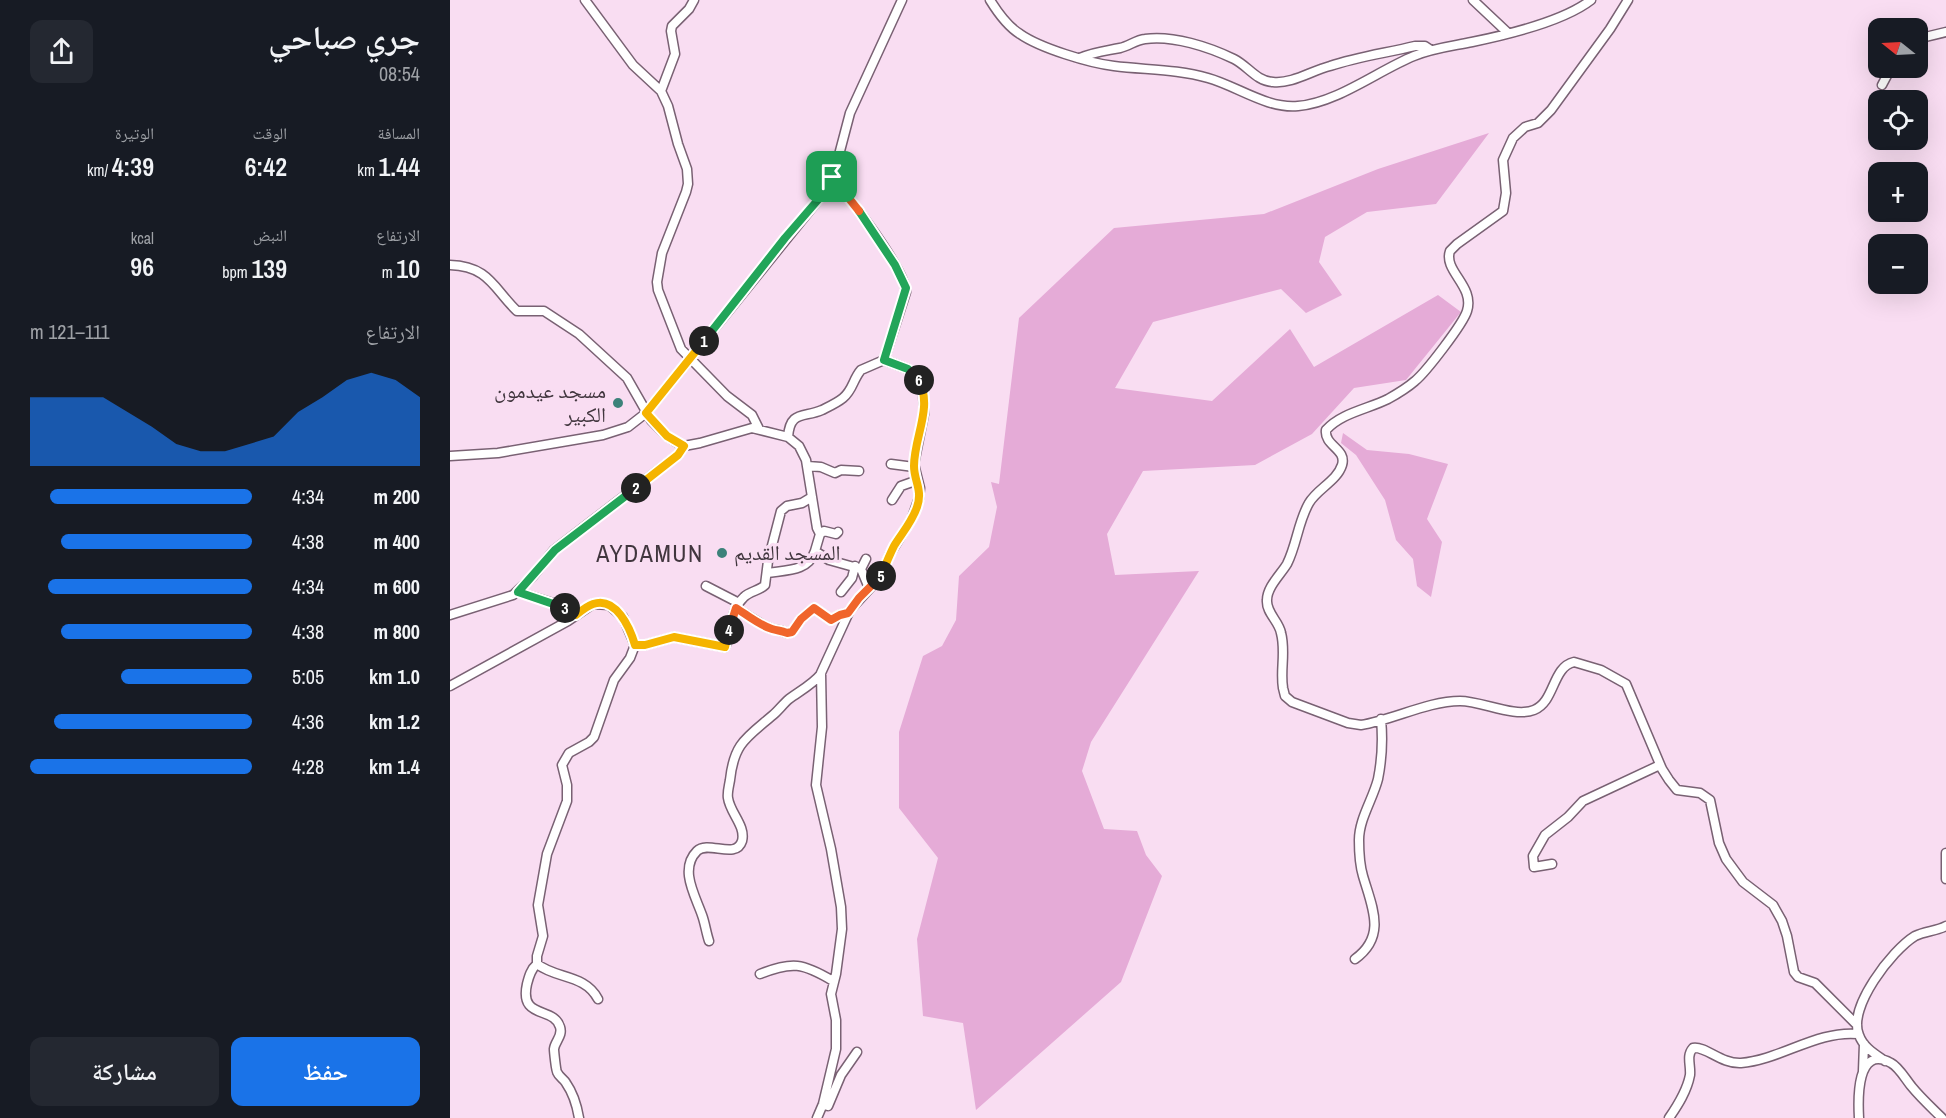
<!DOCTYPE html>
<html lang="ar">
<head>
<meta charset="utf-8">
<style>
	body { margin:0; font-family:"Archivo Narrow","Noto Naskh Arabic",sans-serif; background:#242831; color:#f1f3f6; direction:rtl; height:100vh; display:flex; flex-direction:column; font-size:22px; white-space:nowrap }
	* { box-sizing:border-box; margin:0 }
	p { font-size:20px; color:#9ea1a6 }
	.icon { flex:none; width:33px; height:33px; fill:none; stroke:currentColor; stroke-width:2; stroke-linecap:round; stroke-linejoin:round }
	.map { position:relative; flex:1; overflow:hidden; direction:ltr }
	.details { display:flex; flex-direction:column; background:#171b24; width:450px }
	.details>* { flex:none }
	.needle { width:39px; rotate:288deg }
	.controls { position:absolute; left:1418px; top:18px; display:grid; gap:12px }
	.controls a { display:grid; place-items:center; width:60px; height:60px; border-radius:12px; background:#171b24; box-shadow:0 6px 24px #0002; font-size:30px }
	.pin { position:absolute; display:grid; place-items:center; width:51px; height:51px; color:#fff; margin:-26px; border-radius:12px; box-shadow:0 3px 9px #0006 }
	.km { position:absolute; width:30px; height:30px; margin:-15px; border-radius:50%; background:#222; color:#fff; font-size:16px; line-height:30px; text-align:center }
	.round { display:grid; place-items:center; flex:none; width:63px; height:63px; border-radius:12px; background:#242831 }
	.head { display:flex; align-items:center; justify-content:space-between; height:102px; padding:0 30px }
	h1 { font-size:33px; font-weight:600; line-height:45px }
	.stats { display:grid; grid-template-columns:repeat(3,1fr); gap:9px; height:102px; padding:6px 30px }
	.stats div { display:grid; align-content:center }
	.stats b { font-size:26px; font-weight:600 }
	.stats small { font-size:16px; font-weight:400 }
	.stats p { font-size:16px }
	.chart { height:168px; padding:12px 30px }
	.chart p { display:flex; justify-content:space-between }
	.chart svg { width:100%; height:108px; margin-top:6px; fill:#1a73e8; opacity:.7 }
	.button { display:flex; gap:12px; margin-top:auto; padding:12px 30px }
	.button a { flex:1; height:69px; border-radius:12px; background:#1a73e8; color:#fff; font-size:24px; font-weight:600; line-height:69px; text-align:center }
	.button a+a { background:#242831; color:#f1f3f6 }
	ul { padding:0 30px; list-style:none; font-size:20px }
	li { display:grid; grid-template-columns:96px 72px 1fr; align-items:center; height:45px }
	li i { height:15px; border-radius:8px; background:#1a73e8 }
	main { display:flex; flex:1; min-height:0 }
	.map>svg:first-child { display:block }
	.green { fill:#e5abd7 }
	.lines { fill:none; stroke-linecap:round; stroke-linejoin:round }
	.minor-casing { stroke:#796173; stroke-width:11 }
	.minor { stroke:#fff; stroke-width:8 }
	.split-1-casing { stroke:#fff; stroke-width:12 }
	.split-2-casing { stroke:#fff; stroke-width:12 }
	.split-3-casing { stroke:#fff; stroke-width:12 }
	.split-4-casing { stroke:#fff; stroke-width:12 }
	.split-5-casing { stroke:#fff; stroke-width:12 }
	.split-6-casing { stroke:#fff; stroke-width:12 }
	.split-7-casing { stroke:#fff; stroke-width:12 }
	.split-8-casing { stroke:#fff; stroke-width:12 }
	.split-1 { stroke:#22a559; stroke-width:8 }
	.split-2 { stroke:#f5b400; stroke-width:8 }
	.split-3 { stroke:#22a559; stroke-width:8 }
	.split-4 { stroke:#f5b400; stroke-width:8 }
	.split-5 { stroke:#f0652b; stroke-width:8 }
	.split-6 { stroke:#f5b400; stroke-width:8 }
	.split-7 { stroke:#22a559; stroke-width:8 }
	.split-8 { stroke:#f0652b; stroke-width:8 }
	.poi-dot { fill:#3c827a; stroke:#f9ddf2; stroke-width:2 }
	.labels { text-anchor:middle; stroke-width:6; stroke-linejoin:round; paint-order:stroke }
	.poi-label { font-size:21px; fill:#41363e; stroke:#f9ddf2; text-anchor:end }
	.quarter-label { font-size:24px; letter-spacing:1.5px; fill:#41363e; stroke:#f9ddf2 }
</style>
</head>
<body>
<main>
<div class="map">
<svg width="1496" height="1118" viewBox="0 0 1496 1118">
	<rect width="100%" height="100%" fill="#f9ddf2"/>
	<!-- green -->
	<path class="green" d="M1039,133L986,204L917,212L875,237L869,262L892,295L856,313L831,289L703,322L665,388L762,401L840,329L864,367L988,295L1011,312L956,380L904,388L862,434L805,465L693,471L657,534L665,575L749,571L641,742L632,771L654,829L687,831L696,855L712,876L671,982L526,1110L513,1023L473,1016L467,939L488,858L449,808V732L473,656L492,646L506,620L509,576L539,547L547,507L541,482L549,484L569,318L664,228L814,214L928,169Z
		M893,433L917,450L959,454L998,464L977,519L992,542L981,597L967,586L963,559L946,540L935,500L906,455L891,443Z"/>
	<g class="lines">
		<!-- minor casing -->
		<g class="minor-casing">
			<path id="minor" d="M135,0L183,65L211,91L218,106L228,144L237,169L238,184L236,192L212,253L207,282L208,290L231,349L277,396L302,415L309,429
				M540,0C548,13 557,26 570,34C590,48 639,63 664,66C696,70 727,69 758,78C787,86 817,109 848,106C887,103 929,70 964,56C983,48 1003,46 1022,42C1056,35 1114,21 1141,0
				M1023,0L1058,33
				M1178,0L1160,29L1101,110L1088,123L1075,127L1063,138L1053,160L1056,193L1053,211L1007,244L1000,251C993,271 1025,286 1017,311C1013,324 976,372 965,381C957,388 947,394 938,399C918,409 891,413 876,430C874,446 897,449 892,465C887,481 867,489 859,503C848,522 847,544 837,564C831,574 817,587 817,600C816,613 829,621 831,633C836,652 830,670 833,688L835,696L842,702L898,723L911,725C943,720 978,701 1010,701C1032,701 1064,718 1084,710C1105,702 1102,667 1124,662L1151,670L1176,684L1212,769L1219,780L1227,790L1250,793L1260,800L1269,843L1276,859L1293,882L1323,905L1332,921L1337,936L1344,972L1348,977L1365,983L1407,1025
				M1467,39L1496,32
				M630,58C643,52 655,51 670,48C679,46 686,40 695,39C723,35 759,47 784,59C798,66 806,81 823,82C842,84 861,71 880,66C907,57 936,53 965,46H975L981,50
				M1432,85L1441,68
				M211,91L225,54L221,31L222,26L239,9L244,0
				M0,265C39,266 44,289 67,311H94L129,334L177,378L201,420L217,436L229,444L234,446L250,443L302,428L338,437C340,410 354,418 372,410C378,407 387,403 393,398C403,390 403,379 411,370L434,360L456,292C455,269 399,197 382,177
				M338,437L349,446L356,460L367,528L370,534L365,551L379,560L411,569L419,588
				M0,456L48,453L153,435L178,427L196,413L377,189L385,170L400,113L452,0
				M441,464L464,467
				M358,466L371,467L385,473L391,470L409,471
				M442,500L451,486L468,480
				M370,534L374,531L386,534L388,532
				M411,569L416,559
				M317,573C336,570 358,572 365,551
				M256,586L289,603
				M68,592L109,605L126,615
				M391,592L402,578L405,566
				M286,608C297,615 309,624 322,629C328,630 331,630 337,633L342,632L351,619L364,608L381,620L390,615L398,613
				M0,615L63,595L83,576L104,550L228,455L234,446
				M0,686L118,621L143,604L159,605L173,617L185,645H195L224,637L275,647C283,631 279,611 294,597C300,591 309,591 315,585L318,561L331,511L337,506L352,503L362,497
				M1496,853V879
				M1102,864L1084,867L1083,856L1095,835L1118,817L1133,801L1210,765
				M259,941C256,932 255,923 252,915C245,895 229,869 247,851C258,840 286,860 292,841C296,826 280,813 278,798C277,793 279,786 280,780C284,743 296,738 323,715C329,710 333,704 339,699C350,691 363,684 371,674
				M905,959C937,936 922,907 913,876C910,866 909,851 909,840C909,819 923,799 928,779C932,759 933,740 931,719
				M87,964C81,969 79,976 77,984C69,1020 104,1006 110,1027C113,1036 105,1041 104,1049C104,1051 106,1071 107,1072C109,1077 114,1079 116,1083C123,1093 127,1106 129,1118
				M310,974C342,961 353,963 383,981
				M148,999C135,974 106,979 87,964V956L93,936L88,905L97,854L117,801V785L112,765L119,753L139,742L144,737L164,680L180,658L185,645
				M1435,1061C1425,1054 1413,1047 1409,1035C1397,1008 1442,950 1465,936C1475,931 1487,931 1496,926
				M1413,1071L1414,1044
				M373,1104L378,1106L391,1075L407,1052
				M367,1118L373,1104L386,1049V1020L381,994L386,974L392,929L391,907L381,849L366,785L372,727L371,673L400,610L431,576L440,554L462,518L469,498L470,488L464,464L474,414L473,389L468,378L458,369L434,360
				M1219,1118C1228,1105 1237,1091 1240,1075C1241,1065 1236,1056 1243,1048C1256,1046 1271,1064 1291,1063C1330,1060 1367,1030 1408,1034
				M1409,1118C1408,1100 1406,1044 1441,1063C1449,1067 1456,1080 1462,1087C1471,1098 1482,1108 1492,1118"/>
		</g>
		<!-- minor -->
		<use href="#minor" class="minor"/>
	</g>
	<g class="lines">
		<!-- split-1 casing -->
		<g class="split-1-casing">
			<path id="split-1" d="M254,341L335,238L373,194L382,177"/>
		</g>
		<!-- split-2 casing -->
		<g class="split-2-casing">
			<path id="split-2" d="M186,488L228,455L234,446L217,436L196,413L254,341"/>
		</g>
		<!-- split-3 casing -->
		<g class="split-3-casing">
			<path id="split-3" d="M115,608L68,592L105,550L186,488"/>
		</g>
		<!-- split-4 casing -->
		<g class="split-4-casing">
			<path id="split-4" d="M115,608L126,615C131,611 137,606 143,604C166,596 180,628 185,645H195L224,637L275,647L279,630"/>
		</g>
		<!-- split-5 casing -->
		<g class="split-5-casing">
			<path id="split-5" d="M279,630L286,608C297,615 309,625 322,629C328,631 331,630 337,633L342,632L351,619L364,608L381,620L390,615L398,613L409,598L431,576"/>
		</g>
		<!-- split-6 casing -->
		<g class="split-6-casing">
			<path id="split-6" d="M431,576C435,566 439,556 444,546C452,533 462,522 467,507C473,490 464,481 464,466C464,437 483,408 469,380"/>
		</g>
		<!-- split-7 casing -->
		<g class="split-7-casing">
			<path id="split-7" d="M409,211L445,265L456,288L434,360L458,369L469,380"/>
		</g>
		<!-- split-8 casing -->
		<g class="split-8-casing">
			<path id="split-8" d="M382,177L409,211"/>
		</g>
		<!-- split-1 -->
		<use href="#split-1" class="split-1"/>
		<!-- split-2 -->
		<use href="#split-2" class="split-2"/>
		<!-- split-3 -->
		<use href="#split-3" class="split-3"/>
		<!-- split-4 -->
		<use href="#split-4" class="split-4"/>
		<!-- split-5 -->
		<use href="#split-5" class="split-5"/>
		<!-- split-6 -->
		<use href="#split-6" class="split-6"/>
		<!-- split-7 -->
		<use href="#split-7" class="split-7"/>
		<!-- split-8 -->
		<use href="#split-8" class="split-8"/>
	</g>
	<!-- markers -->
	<g class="poi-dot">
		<circle cx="168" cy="403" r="6"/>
		<circle cx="272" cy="553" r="6"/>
	</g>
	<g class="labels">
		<!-- poi labels -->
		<g class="poi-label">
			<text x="156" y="398">مسجد عيدمون<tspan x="156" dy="24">الكبير</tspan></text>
			<text x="284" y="560" text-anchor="start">المسجد القديم</text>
		</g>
		<!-- quarter labels -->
		<g class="quarter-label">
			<text x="200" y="562">AYDAMUN</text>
		</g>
	</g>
</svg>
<div class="controls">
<a><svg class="needle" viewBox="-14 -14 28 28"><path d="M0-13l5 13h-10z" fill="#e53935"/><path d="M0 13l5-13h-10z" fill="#9ea1a6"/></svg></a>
<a><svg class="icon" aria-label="locate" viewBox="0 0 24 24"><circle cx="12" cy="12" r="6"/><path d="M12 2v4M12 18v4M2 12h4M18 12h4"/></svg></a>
<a>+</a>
<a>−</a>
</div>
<div class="pin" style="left:382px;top:177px;background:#1e9e55"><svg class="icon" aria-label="arrive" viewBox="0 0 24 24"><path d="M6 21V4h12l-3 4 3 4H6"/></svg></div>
<b class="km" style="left:254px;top:341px">1</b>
<b class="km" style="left:186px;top:488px">2</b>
<b class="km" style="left:115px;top:608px">3</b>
<b class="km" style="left:279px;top:630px">4</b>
<b class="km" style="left:431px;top:576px">5</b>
<b class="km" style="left:469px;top:380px">6</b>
</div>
<section class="details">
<div class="head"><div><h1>جري صباحي</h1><p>08:54</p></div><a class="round"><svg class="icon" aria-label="share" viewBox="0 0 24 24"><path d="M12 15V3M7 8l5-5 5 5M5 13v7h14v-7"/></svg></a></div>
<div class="stats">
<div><p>المسافة</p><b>1.44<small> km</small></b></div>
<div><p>الوقت</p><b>6:42</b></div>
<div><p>الوتيرة</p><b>4:39<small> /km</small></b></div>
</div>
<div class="stats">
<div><p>الارتفاع</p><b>10<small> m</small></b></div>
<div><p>النبض</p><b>139<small> bpm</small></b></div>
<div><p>kcal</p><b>96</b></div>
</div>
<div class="chart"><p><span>الارتفاع</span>111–121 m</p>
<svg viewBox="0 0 160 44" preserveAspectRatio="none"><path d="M0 44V16L10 16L20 16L30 16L40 22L50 28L60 35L70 38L80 38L90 35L100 32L110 22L120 16L130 9L140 6L150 9L160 16V44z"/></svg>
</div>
<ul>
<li><b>200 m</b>4:34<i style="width:91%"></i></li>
<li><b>400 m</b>4:38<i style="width:86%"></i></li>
<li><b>600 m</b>4:34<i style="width:92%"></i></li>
<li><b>800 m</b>4:38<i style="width:86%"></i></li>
<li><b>1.0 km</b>5:05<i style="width:59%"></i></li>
<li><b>1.2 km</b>4:36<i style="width:89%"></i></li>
<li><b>1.4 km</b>4:28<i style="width:100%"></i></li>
</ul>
<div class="button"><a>حفظ</a><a>مشاركة</a></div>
</section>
</main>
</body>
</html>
